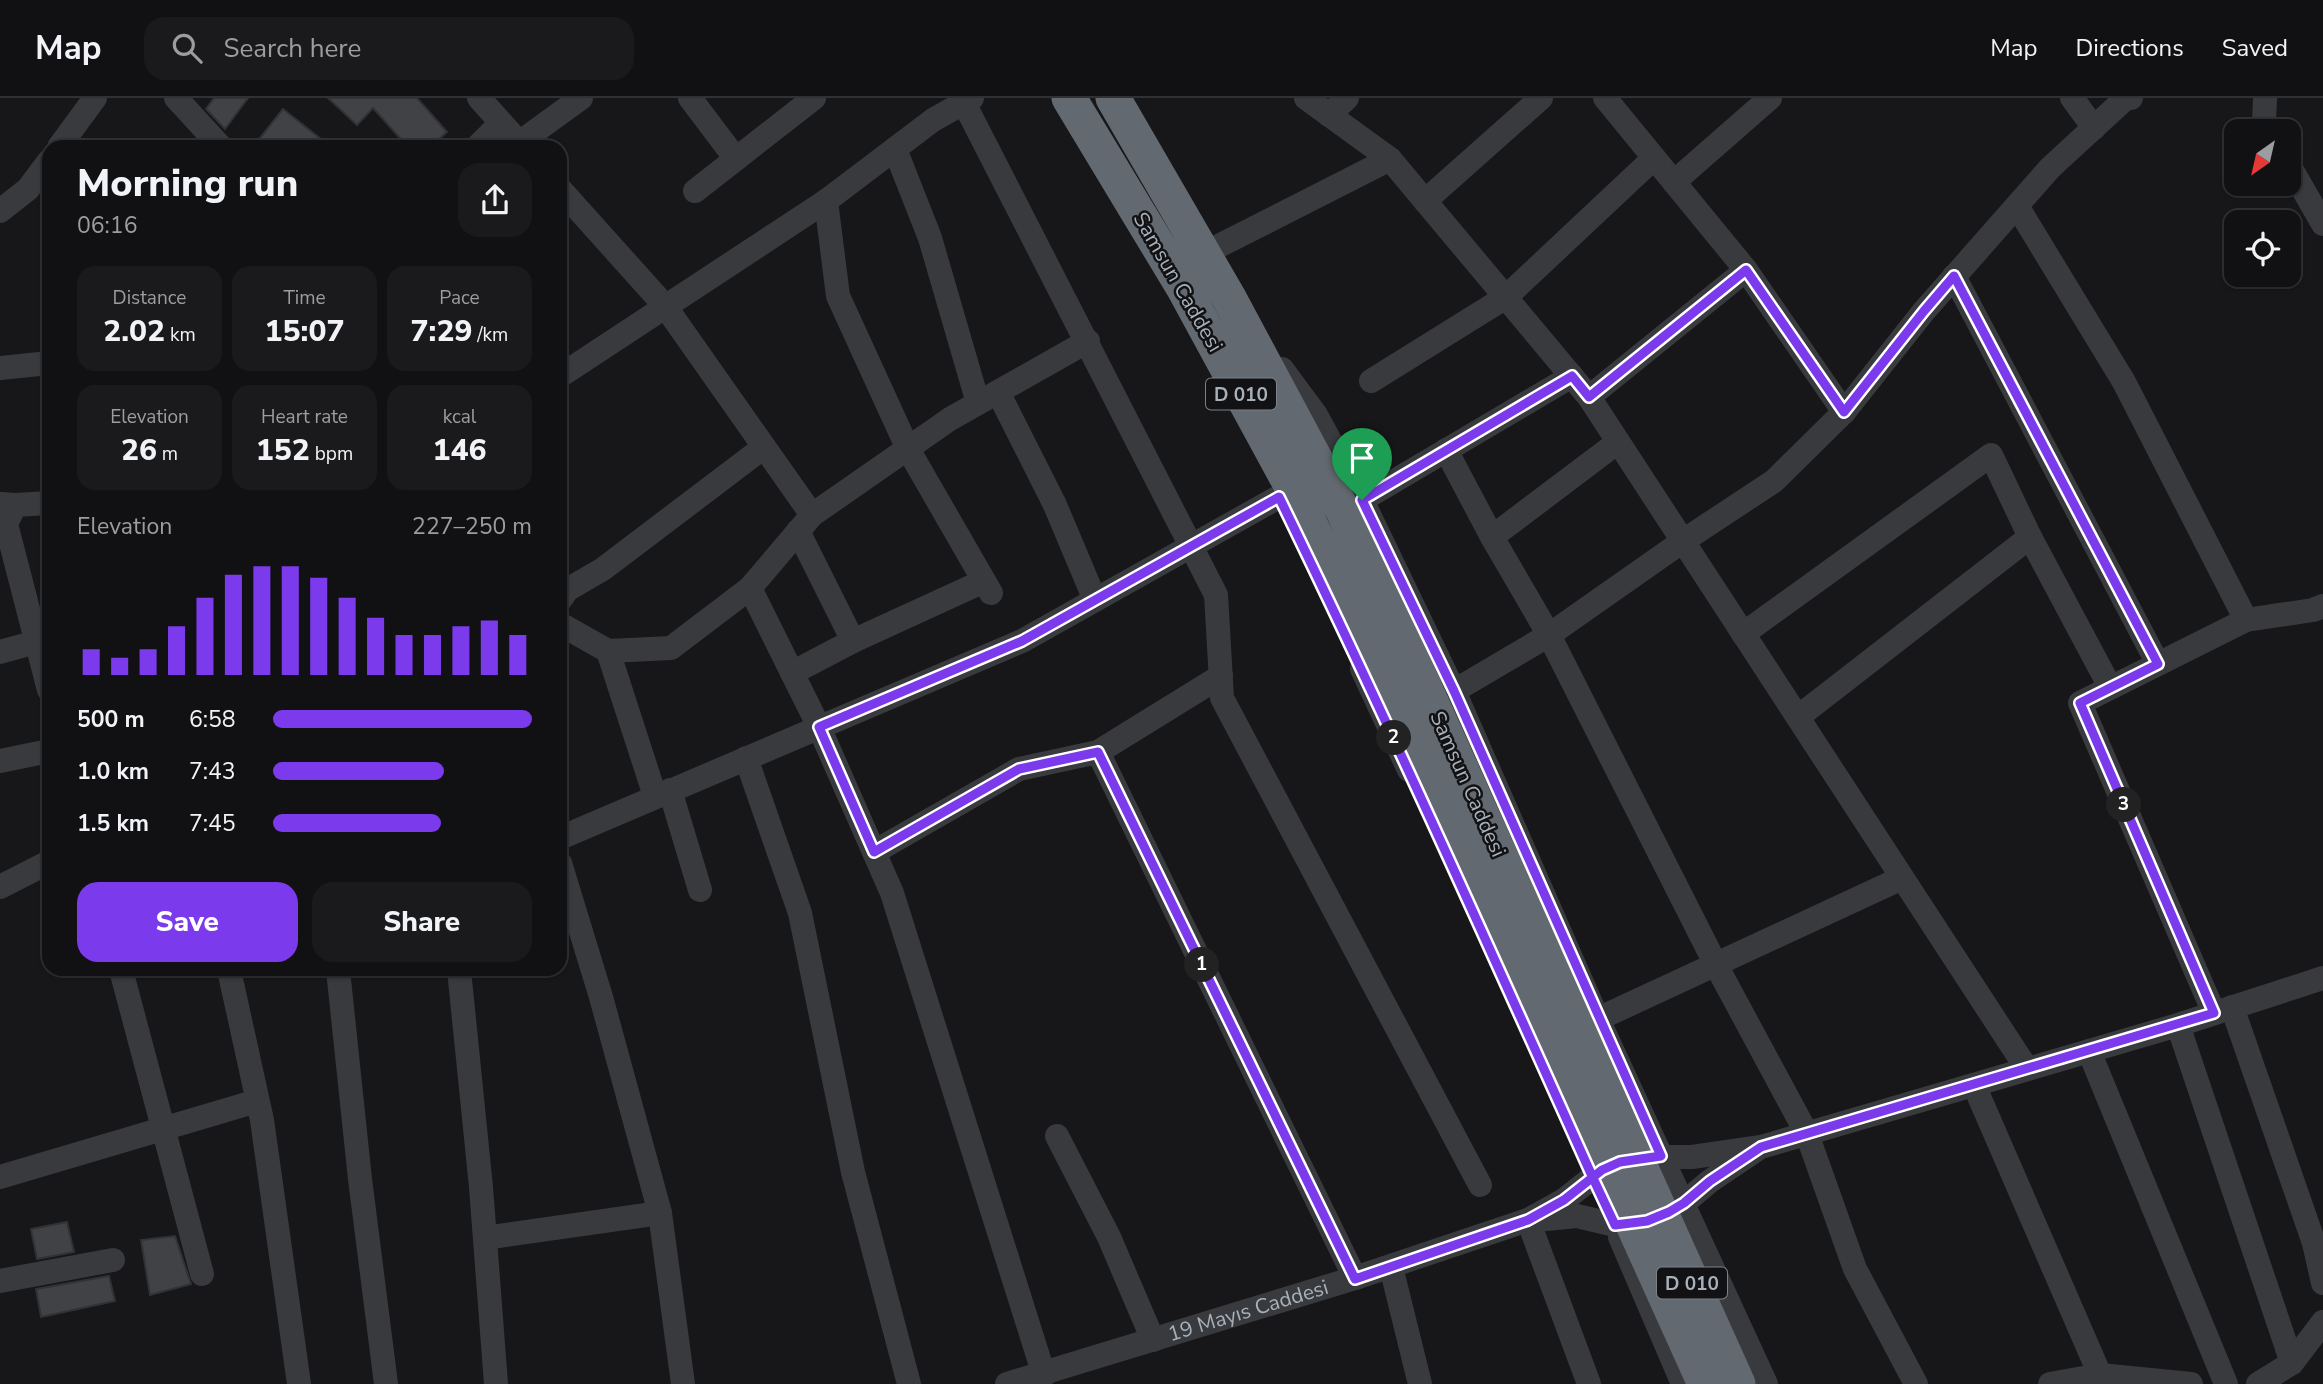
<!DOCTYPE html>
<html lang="en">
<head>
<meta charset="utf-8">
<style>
	body { margin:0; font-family:"Nunito Sans",sans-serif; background:#1a1a1c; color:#f1f3f6; height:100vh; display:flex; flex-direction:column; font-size:26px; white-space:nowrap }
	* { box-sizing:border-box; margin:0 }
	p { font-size:23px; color:#9c9da0 }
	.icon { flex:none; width:38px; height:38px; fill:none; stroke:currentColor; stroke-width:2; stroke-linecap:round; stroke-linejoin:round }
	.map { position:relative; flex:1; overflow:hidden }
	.side { position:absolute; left:42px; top:42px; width:525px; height:836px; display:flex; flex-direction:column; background:#111113; border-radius:21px; box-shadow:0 2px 5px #0004,0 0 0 2px #303133 }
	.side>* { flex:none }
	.needle { width:46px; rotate:214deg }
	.controls { position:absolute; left:2224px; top:21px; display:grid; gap:14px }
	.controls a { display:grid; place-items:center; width:77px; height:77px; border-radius:14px; background:#111113; box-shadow:0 2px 5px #0004,0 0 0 2px #303133; font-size:35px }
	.pin { position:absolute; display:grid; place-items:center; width:60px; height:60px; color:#fff; margin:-72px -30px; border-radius:50% 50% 50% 0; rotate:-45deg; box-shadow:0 0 7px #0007 }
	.pin .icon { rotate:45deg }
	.km { position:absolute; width:35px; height:35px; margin:-18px; border-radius:50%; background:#222; color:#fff; font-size:19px; line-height:35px; text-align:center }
	.round { display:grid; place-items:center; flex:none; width:74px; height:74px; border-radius:21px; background:#1a1a1c }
	.summary { display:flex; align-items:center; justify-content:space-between; height:119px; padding:0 35px }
	h1 { font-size:38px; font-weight:800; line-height:52px }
	.metrics { display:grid; grid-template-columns:repeat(3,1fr); gap:10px; height:119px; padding:7px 35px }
	.metrics div { display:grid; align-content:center; border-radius:18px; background:#1a1a1c; text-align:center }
	.metrics b { font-size:30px; font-weight:800 }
	.metrics small { font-size:19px; font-weight:400 }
	.metrics p { font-size:19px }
	.chart { height:196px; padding:14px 35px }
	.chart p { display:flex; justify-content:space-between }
	.chart svg { width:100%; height:126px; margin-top:7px; stroke:#7c3aed; stroke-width:6 }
	.button { display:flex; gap:14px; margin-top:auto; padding:14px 35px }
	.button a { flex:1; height:80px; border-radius:21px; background:#7c3aed; color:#fff; font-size:28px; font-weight:800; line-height:80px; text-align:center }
	.button a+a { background:#1a1a1c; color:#f1f3f6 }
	ul { padding:0 35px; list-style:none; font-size:23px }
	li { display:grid; grid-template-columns:112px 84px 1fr; align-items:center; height:52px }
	li i { height:18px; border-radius:9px; background:#7c3aed }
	header { display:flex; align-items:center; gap:42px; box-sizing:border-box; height:98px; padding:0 35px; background:#111113; border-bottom:2px solid #303133 }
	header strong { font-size:33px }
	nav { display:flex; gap:38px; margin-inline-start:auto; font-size:24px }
	.search { width:490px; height:63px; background:#1a1a1c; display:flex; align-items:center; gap:18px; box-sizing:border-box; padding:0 24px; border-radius:21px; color:#9c9da0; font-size:26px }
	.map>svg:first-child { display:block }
	.building { fill:#414246; stroke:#313235; stroke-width:2 }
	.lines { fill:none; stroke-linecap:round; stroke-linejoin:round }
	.minor { stroke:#383a3e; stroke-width:24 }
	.highway { stroke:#636970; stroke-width:35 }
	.highway-bridge { stroke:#636970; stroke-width:35 }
	.route-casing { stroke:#fff; stroke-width:14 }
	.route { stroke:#7c3aed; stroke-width:9 }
	.labels { text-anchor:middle; stroke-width:5; stroke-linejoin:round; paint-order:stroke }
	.shield { fill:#121214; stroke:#7b8188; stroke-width:2 }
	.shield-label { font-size:19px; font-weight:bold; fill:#a8b1ba }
	.street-label { font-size:21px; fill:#a8b1ba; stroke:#121214 }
</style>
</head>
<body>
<header>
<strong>Map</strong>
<div class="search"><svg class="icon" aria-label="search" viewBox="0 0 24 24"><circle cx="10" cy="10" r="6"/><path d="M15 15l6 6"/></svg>Search here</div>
<nav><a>Map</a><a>Directions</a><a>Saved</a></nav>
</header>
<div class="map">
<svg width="2323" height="1286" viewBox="0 0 2323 1286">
	<rect width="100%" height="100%" fill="#171719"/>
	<!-- building -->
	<path class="building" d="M214,0H248L225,31L206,11Z
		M328,0H417L447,34L430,49H408L373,10L357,27Z
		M283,11L331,49H253Z
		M67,1124L74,1154L37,1161L31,1131Z
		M175,1138L191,1186L150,1197L141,1142Z
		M109,1178L115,1203L41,1219L36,1191Z"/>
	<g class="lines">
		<!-- minor -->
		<g class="minor">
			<path d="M176,0L221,49"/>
			<path d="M479,0L523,49"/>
			<path d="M690,0L736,61"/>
			<path d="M1306,0L1390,61L1589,299L2027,971"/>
			<path d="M1605,0L1746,172L1844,314"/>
			<path d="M2072,0L2094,30"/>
			<path d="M2265,0L2264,24L2270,33"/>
			<path d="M964,5L1216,497L1222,600L1480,1087"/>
			<path d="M1329,17L1347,0"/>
			<path d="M519,45L581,0"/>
			<path d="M59,49L95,0"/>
			<path d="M477,49L501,25"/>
			<path d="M895,51L930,140L978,305"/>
			<path d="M2289,67L2323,126"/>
			<path d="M1674,84L1770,0"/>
			<path d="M560,91L665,208L812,417"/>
			<path d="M695,93L814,0"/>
			<path d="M826,103L838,198L908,351L991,495"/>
			<path d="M1425,103L1541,0"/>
			<path d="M2017,108L2124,284L2246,522L2080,605L2214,915"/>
			<path d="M0,113L28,91L49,63"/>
			<path d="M1205,155L1390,61"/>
			<path d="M1954,178L2158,566"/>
			<path d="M0,270L49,265"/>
			<path d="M1282,271L1316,317L1362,402L1454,593L1598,921L1766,1286"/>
			<path d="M560,278L826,103L933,22L972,0"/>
			<path d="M1371,283L1506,199L1654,60"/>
			<path d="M998,294L1055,407L1095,502"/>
			<path d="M1589,299L1746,172"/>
			<path d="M1446,352L1492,439L1549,537L1716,867L1807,1036L1855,1171L1916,1286"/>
			<path d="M1362,402L1572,278"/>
			<path d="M1,406L15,407L49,405"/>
			<path d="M15,407L6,426L49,592"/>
			<path d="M798,433L853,543"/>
			<path d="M1492,439L1618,344"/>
			<path d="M750,490L819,629L892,795L1044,1277"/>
			<path d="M560,502L567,492L603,471L764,349"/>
			<path d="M2246,522L2313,512L2323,508"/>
			<path d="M560,526L608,553L671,550L750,490L812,417L950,321L1088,243"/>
			<path d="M1743,536L1991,357L2030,439"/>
			<path d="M608,553L655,698"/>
			<path d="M0,554L36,544"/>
			<path d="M1362,571L1409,672"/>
			<path d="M792,575L853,543L984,483"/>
			<path d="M1454,593L1549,537L1683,443L1774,383L1844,314L1924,213L2050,70L2125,1L2131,0"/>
			<path d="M1798,619L2030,439L2110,589"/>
			<path d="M1098,654L1355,1180"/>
			<path d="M746,660L800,815L853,1074L909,1286"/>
			<path d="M0,663L49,653"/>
			<path d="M670,692L700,792"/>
			<path d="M560,740L1022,543L1293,391"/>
			<path d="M874,754L1019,671L1098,654L1221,578"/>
			<path d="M560,765L601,899L660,1115L683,1286"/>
			<path d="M0,789L49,764"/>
			<path d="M121,872L202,1176"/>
			<path d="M229,872L262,1022L299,1286"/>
			<path d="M338,872L360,1081L386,1286"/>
			<path d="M459,872L481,1089L496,1286"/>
			<path d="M2232,909L2314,1145L2323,1185"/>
			<path d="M1598,921L1902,780"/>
			<path d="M2178,927L2292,1265"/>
			<path d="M2089,953L2226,1286"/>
			<path d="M1974,987L2100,1277"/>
			<path d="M1057,1038L1109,1139L1153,1242"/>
			<path d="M0,1079L257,1003"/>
			<path d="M1528,1122L1589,1286"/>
			<path d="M1536,1122L1577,1118L1615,1127L1648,1123L1669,1114L1684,1105L1710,1083L1756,1052"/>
			<path d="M1620,1139L1683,1286"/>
			<path d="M485,1140L660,1115"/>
			<path d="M1391,1169L1420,1286"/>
			<path d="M0,1183L113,1162"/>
			<path id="s1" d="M1007,1286L1355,1180L1528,1122L1564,1102L1602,1072L1620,1064L1644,1059H1692L1761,1049L2178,927L2323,880"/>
			<path d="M2050,1286L2100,1277L2191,1286"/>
			<path d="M2258,1286L2292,1265L2323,1224"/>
		</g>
		<!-- highway -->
		<path class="highway" d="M1069,0L1183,189L1293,391L1396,602
			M1113,0L1229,200L1343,413L1423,586"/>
		<!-- highway-bridge -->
		<path class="highway-bridge" d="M1423,586L1738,1286
			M1396,602L1705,1286"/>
	</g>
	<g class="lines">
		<!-- route casing -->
		<g class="route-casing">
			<path id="route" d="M1362,402L1454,593L1661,1058L1620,1064L1602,1072L1564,1102L1528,1122L1355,1181L1098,654L1019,671L874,754L819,629L1022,543L1279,399C1388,623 1490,851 1592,1078L1615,1127L1647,1123L1669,1114L1684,1105L1710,1083L1761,1049L2214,915L2080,605L2158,566L1954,178L1924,213L1844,314L1746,172L1589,299L1572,278L1362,402"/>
		</g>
		<!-- route -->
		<use href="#route" class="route"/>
	</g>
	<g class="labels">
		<!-- shield labels -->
		<g class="shield">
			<rect x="1206" y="280.5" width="70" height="31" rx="5"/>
			<rect x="1657" y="1169.5" width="70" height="31" rx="5"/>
		</g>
		<g class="shield-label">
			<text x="1241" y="303">D 010</text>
			<text x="1692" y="1192">D 010</text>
		</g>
		<!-- street labels -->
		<g class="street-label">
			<text transform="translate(1178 184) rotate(60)" y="7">Samsun Caddesi</text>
			<text transform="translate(1468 686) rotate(66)" y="7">Samsun Caddesi</text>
			<text dy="7" stroke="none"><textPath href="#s1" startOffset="252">19 Mayıs Caddesi</textPath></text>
		</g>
	</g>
</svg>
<div class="controls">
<a><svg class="needle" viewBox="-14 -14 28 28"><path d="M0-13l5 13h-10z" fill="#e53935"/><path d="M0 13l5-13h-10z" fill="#9c9da0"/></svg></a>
<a><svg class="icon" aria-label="locate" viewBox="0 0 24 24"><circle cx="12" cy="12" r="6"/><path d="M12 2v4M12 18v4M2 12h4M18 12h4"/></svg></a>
</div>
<div class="pin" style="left:1362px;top:402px;background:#1e9e55"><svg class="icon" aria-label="arrive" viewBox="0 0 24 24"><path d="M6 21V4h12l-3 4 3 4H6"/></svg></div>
<b class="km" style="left:1202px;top:867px">1</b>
<b class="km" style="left:1394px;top:640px">2</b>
<b class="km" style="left:2124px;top:707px">3</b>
<section class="side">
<div class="summary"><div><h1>Morning run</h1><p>06:16</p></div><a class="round"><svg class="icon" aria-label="share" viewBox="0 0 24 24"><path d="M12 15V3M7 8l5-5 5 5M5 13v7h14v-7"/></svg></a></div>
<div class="metrics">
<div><p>Distance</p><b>2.02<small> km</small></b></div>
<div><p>Time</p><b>15:07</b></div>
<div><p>Pace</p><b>7:29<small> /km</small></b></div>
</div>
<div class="metrics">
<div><p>Elevation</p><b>26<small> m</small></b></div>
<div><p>Heart rate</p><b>152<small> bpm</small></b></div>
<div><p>kcal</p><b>146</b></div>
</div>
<div class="chart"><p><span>Elevation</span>227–250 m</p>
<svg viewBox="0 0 160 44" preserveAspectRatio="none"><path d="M5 44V35M15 44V38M25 44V35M35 44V27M45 44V17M55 44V9M65 44V6M75 44V6M85 44V10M95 44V17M105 44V24M115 44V30M125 44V30M135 44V27M145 44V25M155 44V30"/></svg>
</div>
<ul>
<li><b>500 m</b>6:58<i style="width:100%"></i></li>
<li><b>1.0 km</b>7:43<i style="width:66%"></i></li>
<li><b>1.5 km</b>7:45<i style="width:65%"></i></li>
</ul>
<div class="button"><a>Save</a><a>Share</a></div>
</section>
</div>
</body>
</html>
